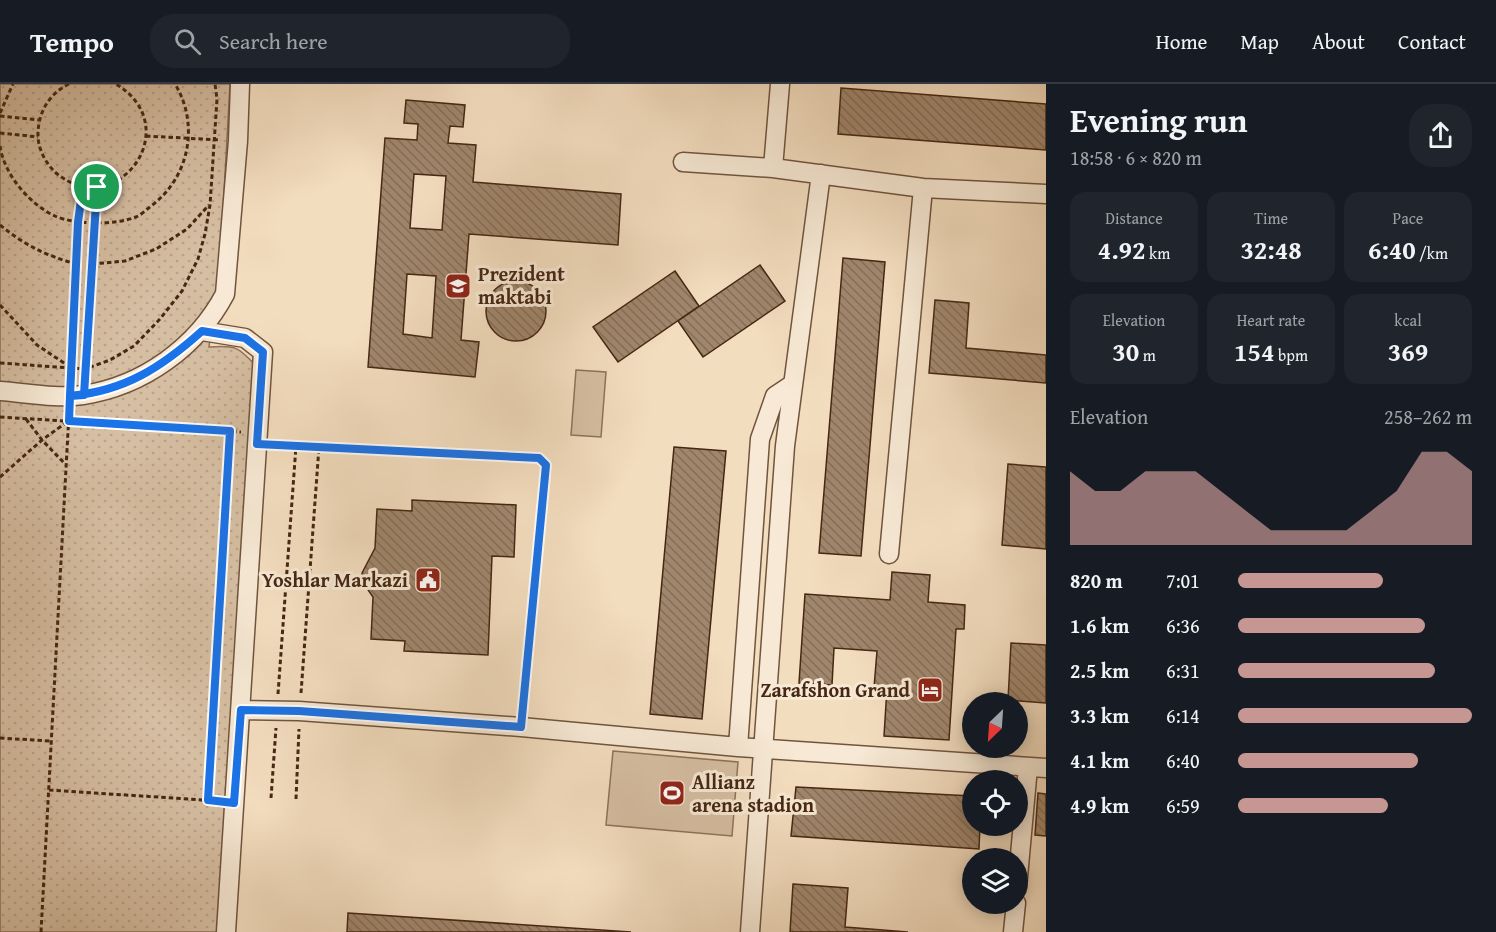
<!DOCTYPE html>
<html lang="en">
<head>
<meta charset="utf-8">
<style>
	body { margin:0; font-family:"Gentium Book Plus",serif; background:#20242c; color:#f1f3f6; height:100vh; display:flex; flex-direction:column; font-size:22px; white-space:nowrap }
	* { box-sizing:border-box; margin:0 }
	p { font-size:20px; color:#9ea1a6 }
	.icon { flex:none; width:33px; height:33px; fill:none; stroke:currentColor; stroke-width:2; stroke-linecap:round; stroke-linejoin:round }
	.map { position:relative; flex:1; overflow:hidden }
	.details { display:flex; flex-direction:column; background:#171b24; width:450px }
	.details>* { flex:none }
	.needle { width:39px; rotate:205deg }
	.fabs { position:absolute; left:962px; top:608px; display:grid; gap:12px }
	.fabs a { display:grid; place-items:center; width:66px; height:66px; border-radius:50%; background:#171b24; box-shadow:0 3px 15px #0003; font-size:30px }
	.pin { position:absolute; display:grid; place-items:center; width:51px; height:51px; color:#fff; margin:-26px; border:3px solid #fff; border-radius:50%; box-shadow:0 2px 6px #0007 }
	.round { display:grid; place-items:center; flex:none; width:63px; height:63px; border-radius:24px; background:#20242c }
	.summary { display:flex; align-items:center; justify-content:space-between; height:102px; padding:0 24px }
	h1 { font-size:33px; font-weight:700; line-height:45px }
	.stats { display:grid; grid-template-columns:repeat(3,1fr); gap:9px; height:102px; padding:6px 24px }
	.stats div { display:grid; align-content:center; border-radius:15px; background:#20242c; text-align:center }
	.stats b { font-size:26px; font-weight:700 }
	.stats small { font-size:16px; font-weight:400 }
	.stats p { font-size:16px }
	.chart { height:168px; padding:12px 24px }
	.chart p { display:flex; justify-content:space-between }
	.chart svg { width:100%; height:108px; margin-top:6px; fill:#c59692; opacity:.7 }
	ul { padding:0 24px; list-style:none; font-size:20px }
	li { display:grid; grid-template-columns:96px 72px 1fr; align-items:center; height:45px }
	li i { height:15px; border-radius:8px; background:#c59692 }
	header { display:flex; align-items:center; gap:36px; box-sizing:border-box; height:84px; padding:0 30px; background:#171b24; border-bottom:2px solid #363941 }
	header strong { font-size:28px }
	nav { display:flex; gap:33px; margin-inline-start:auto; font-size:21px }
	.search { width:420px; height:54px; background:#20242c; display:flex; align-items:center; gap:15px; box-sizing:border-box; padding:0 21px; border-radius:24px; color:#9ea1a6; font-size:22px }
	main { display:flex; flex:1; min-height:0 }
	.map>svg:first-child { display:block }
	.green { fill:#d6bea2; stroke:#8e725a; stroke-width:1.5 }
	.park { fill:url(#park-dots); stroke:#8e725a; stroke-width:1.5 }
	.building { fill:url(#building-back-hatch); stroke:#462713; stroke-width:1.5; fill-rule:evenodd }
	.lines { fill:none; stroke-linecap:round; stroke-linejoin:round }
	.minor-casing { stroke:#71543e; stroke-width:21 }
	.path { stroke:#462713; stroke-width:3; stroke-dasharray:4.5 3; stroke-linecap:butt }
	.minor { stroke:#f7e9d5; stroke-width:18 }
	.route-casing { stroke:#fff; stroke-width:12 }
	.route { stroke:#1a73e8; stroke-width:8 }
	.labels { text-anchor:middle; stroke-width:6; stroke-linejoin:round; paint-order:stroke }
	.poi-label { font-size:20px; font-weight:bold; fill:#462713; stroke:#f7e9d5; text-anchor:start }
</style>
</head>
<body>
<header>
<strong>Tempo</strong>
<div class="search"><svg class="icon" aria-label="search" viewBox="0 0 24 24"><circle cx="10" cy="10" r="6"/><path d="M15 15l6 6"/></svg>Search here</div>
<nav><a>Home</a><a>Map</a><a>About</a><a>Contact</a></nav>
</header>
<main>
<div class="map">
<svg width="1046" height="848" viewBox="0 0 1046 848">
	<defs>
		<pattern id="park-dots" width="8" height="8" patternUnits="userSpaceOnUse" patternTransform="scale(1.5)"><rect width="8" height="8" fill="#d6bea2"/><path d="M2 2h.1M6 6h.1" fill="none" stroke="#b9a38b" stroke-width="1.8" stroke-linecap="round"/></pattern>
		<pattern id="building-back-hatch" width="6" height="6" patternUnits="userSpaceOnUse" patternTransform="scale(1.5)"><rect width="6" height="6" fill="#a0866c"/><path d="M-1 5l2 2M0 0l6 6M5-1l2 2" fill="none" stroke="#846e58"/></pattern>
	</defs>
	<rect width="100%" height="100%" fill="#f3ddbf"/>
	<filter id="stains"><feTurbulence type="fractalNoise" baseFrequency=".00333" numOctaves="4"/><feColorMatrix values="0 0 0 0 .2 0 0 0 0 .09 0 0 0 0 .02 0 0 0 .5 -.17"/></filter>
	<radialGradient id="worn" r=".72"><stop offset=".6" stop-color="#630" stop-opacity="0"/><stop offset="1" stop-color="#630" stop-opacity=".3"/></radialGradient>
	<!-- green -->
	<path class="green" d="M576,286L606,288L601,353L571,351Z
		M613,667L738,678L732,752L606,741Z"/>
	<!-- park -->
	<path class="park" d="M0,0H230L220,182L209,263C234,261 238,262 255,281L219,848H0Z"/>
	<!-- building -->
	<path class="building" d="M841,4L1046,20V66L838,50Z
		M406,16L465,21L463,43L450,42L448,59L476,61L473,98L621,110L618,161L469,150L461,256L479,258L475,293L368,283L385,54L417,56L418,40L404,39ZM414,90L446,92L442,146L410,144ZM407,190L436,192L432,254L403,250Z
		M843,174L885,178L861,472L819,469Z
		M760,181L785,217L703,273L678,237Z
		M675,187L699,222L618,278L593,243Z
		M486 227a30 30 0 1 1 60 0a30 30 0 1 1-60 0Z
		M935,216L969,219L966,264L1046,271V299L929,289Z
		M674,363L726,367L702,635L650,630Z
		M1008,380L1046,383V465L1002,461Z
		M412,416L516,421L514,473L492,472L488,571L404,567L405,557L371,555L373,513L366,503L362,489L375,464L377,425L412,427Z
		M892,488L930,491L928,518L965,521L964,545H956L949,656L884,652L887,604H874L877,567L834,564L832,601L799,599L805,510L890,516Z
		M1011,559L1046,561V619L1008,616Z
		M796,703L972,712V741H980L979,765L791,752Z
		M1038,709L1046,710V752L1035,751Z
		M793,800L848,804L845,843L908,848H790Z
		M348,829L631,848H347Z"/>
	<g class="lines">
		<!-- minor casing -->
		<g class="minor-casing">
			<path id="minor" d="M780,0L773,84L923,104L1046,110
				M683,78L773,84
				M202,247L245,254L263,268L226,848
				M0,307C27,309 57,315 83,311C143,302 197,263 225,210L238,57L240,0
				M889,470L923,104
				M241,626L299,627L521,643L738,663L1046,684
				M738,663L760,355L775,312L793,300
				M1017,804L1028,683
				M750,848L785,362L821,90
				M1013,848L1016,819"/>
		</g>
		<!-- path -->
		<path class="path" d="M69,0C50,9 39,27 38,48C37,63 45,79 56,89C116,139 188,44 116,0
			M0,29L13,0
			M0,32L39,36
			M0,49L38,53
			M146,52L221,56
			M0,62C4,90 29,120 55,132C75,141 116,141 136,133C141,131 146,126 151,122C189,94 200,41 175,0
			M0,141C26,162 45,171 76,180
			M92,180L125,177L156,165L187,145L209,121
			M0,221L37,261L70,283
			M0,279L85,285L110,276L134,262L160,235L182,207L198,175L205,150L210,121L217,15L215,0
			M85,285L97,103
			M71,295L79,138L83,102
			M0,333L241,348
			M26,335L42,356L66,381
			M274,360L539,374L546,381L522,626
			M0,393L42,356L67,338
			M301,609L319,363
			M278,610L296,362
			M0,654L51,657
			M49,706L218,717
			M271,714L276,644
			M296,715L299,645
			M208,716L230,347
			M41,848L69,329"/>
		<!-- minor -->
		<use href="#minor" class="minor"/>
	</g>
	<g class="lines">
		<!-- route casing -->
		<g class="route-casing">
			<path id="route" d="M97,103L84,311L70,312L69,337L230,347L208,716L234,719L241,626L299,627L521,643L546,381L539,374L257,360L263,268L245,254L202,247C162,283 125,307 70,312L78,138L83,102L97,103"/>
		</g>
		<!-- route -->
		<use href="#route" class="route"/>
	</g>
	<!-- icons -->
	<defs>
		<g id="school-square" transform="scale(1.35)"><rect x="-9" y="-9" width="18" height="18" rx="4" fill="#8f2418" stroke="#f7e9d5"/><path d="M0-5L7-2L0 1L-7-2ZM-4 1L0 2.5L4 1V4Q0 6-4 4Z" fill="#fff"/></g>
		<g id="civic-square" transform="scale(1.35)"><rect x="-9" y="-9" width="18" height="18" rx="4" fill="#8f2418" stroke="#f7e9d5"/><path d="M-.6-6.5H3V-4.5H.6V-3L4-1V1h2V6H-6V1h2V-1L-.6-3ZM-1.2 2.5V6h2.4V2.5Z" fill="#fff"/></g>
		<g id="hotel-square" transform="scale(1.35)"><rect x="-9" y="-9" width="18" height="18" rx="4" fill="#8f2418" stroke="#f7e9d5"/><path d="M-6-4.5h1.5V1H6V5H4.5V3h-9V5H-6ZM-4 0a1.8 1.8 0 1 1 3.6 0ZM.5 0V-2.5h3Q6-2.5 6 0Z" fill="#fff"/></g>
		<g id="stadium-square" transform="scale(1.35)"><rect x="-9" y="-9" width="18" height="18" rx="4" fill="#8f2418" stroke="#f7e9d5"/><path d="M0-5a6.5 5 0 1 0 0 10a6.5 5 0 1 0 0-10ZM-3.5-1.8h7v3.6h-7Z" fill="#fff"/></g>
	</defs>
	<g fill-rule="evenodd">
		<use href="#school-square" x="458" y="202"/>
		<use href="#civic-square" x="428" y="496"/>
		<use href="#hotel-square" x="930" y="606"/>
		<use href="#stadium-square" x="672" y="709"/>
	</g>
	<g class="labels">
		<!-- poi labels -->
		<g class="poi-label">
			<text x="478" y="197">Prezident<tspan x="478" dy="23">maktabi</tspan></text>
			<text x="408" y="503" text-anchor="end">Yoshlar Markazi</text>
			<text x="910" y="613" text-anchor="end">Zarafshon Grand</text>
			<text x="692" y="705">Allianz<tspan x="692" dy="23">arena stadion</tspan></text>
		</g>
	</g>
	<rect width="100%" height="100%" filter="url(#stains)"/>
	<rect width="100%" height="100%" fill="url(#worn)"/>
</svg>
<div class="fabs">
<a><svg class="needle" viewBox="-14 -14 28 28"><path d="M0-13l5 13h-10z" fill="#e53935"/><path d="M0 13l5-13h-10z" fill="#9ea1a6"/></svg></a>
<a><svg class="icon" aria-label="locate" viewBox="0 0 24 24"><circle cx="12" cy="12" r="6"/><path d="M12 2v4M12 18v4M2 12h4M18 12h4"/></svg></a>
<a><svg class="icon" aria-label="layers" viewBox="0 0 24 24"><path d="M12 4l9 5-9 5-9-5zM3 14l9 5 9-5"/></svg></a>
</div>
<div class="pin" style="left:97px;top:103px;background:#1e9e55"><svg class="icon" aria-label="arrive" viewBox="0 0 24 24"><path d="M6 21V4h12l-3 4 3 4H6"/></svg></div>
</div>
<section class="details">
<div class="summary"><div><h1>Evening run</h1><p>18:58 · 6 × 820 m</p></div><a class="round"><svg class="icon" aria-label="share" viewBox="0 0 24 24"><path d="M12 15V3M7 8l5-5 5 5M5 13v7h14v-7"/></svg></a></div>
<div class="stats">
<div><p>Distance</p><b>4.92<small> km</small></b></div>
<div><p>Time</p><b>32:48</b></div>
<div><p>Pace</p><b>6:40<small> /km</small></b></div>
</div>
<div class="stats">
<div><p>Elevation</p><b>30<small> m</small></b></div>
<div><p>Heart rate</p><b>154<small> bpm</small></b></div>
<div><p>kcal</p><b>369</b></div>
</div>
<div class="chart"><p><span>Elevation</span>258–262 m</p>
<svg viewBox="0 0 160 44" preserveAspectRatio="none"><path d="M0 44V14L10 22L20 22L30 14L40 14L50 14L60 22L70 30L80 38L90 38L100 38L110 38L120 30L130 22L140 6L150 6L160 14V44z"/></svg>
</div>
<ul>
<li><b>820 m</b>7:01<i style="width:62%"></i></li>
<li><b>1.6 km</b>6:36<i style="width:80%"></i></li>
<li><b>2.5 km</b>6:31<i style="width:84%"></i></li>
<li><b>3.3 km</b>6:14<i style="width:100%"></i></li>
<li><b>4.1 km</b>6:40<i style="width:77%"></i></li>
<li><b>4.9 km</b>6:59<i style="width:64%"></i></li>
</ul>
</section>
</main>
</body>
</html>
